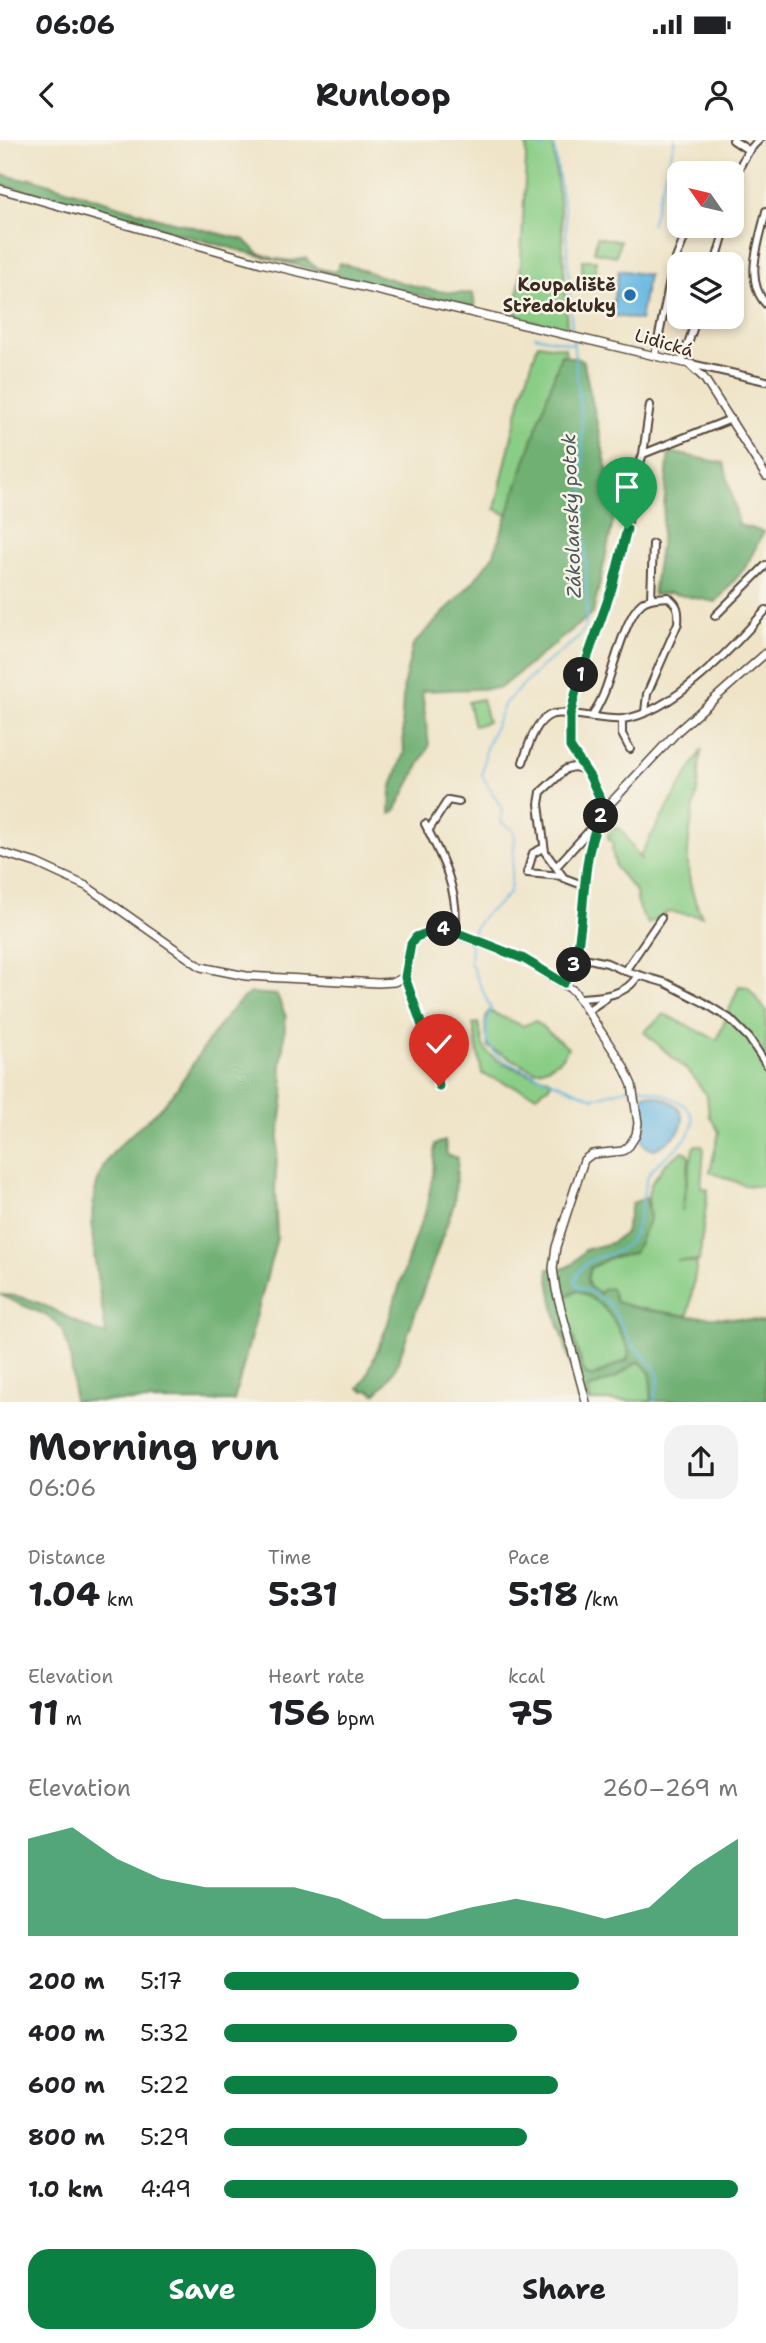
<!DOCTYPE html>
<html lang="en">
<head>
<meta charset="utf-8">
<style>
	body { margin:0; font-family:"Shantell Sans",sans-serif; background:#f2f2f2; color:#202124; height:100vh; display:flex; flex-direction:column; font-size:26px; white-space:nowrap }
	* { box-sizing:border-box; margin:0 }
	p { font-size:23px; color:#757577 }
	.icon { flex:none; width:38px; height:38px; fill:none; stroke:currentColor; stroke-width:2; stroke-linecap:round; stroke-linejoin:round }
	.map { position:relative; height:1262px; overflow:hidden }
	.panel { display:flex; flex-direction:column; background:#fff; flex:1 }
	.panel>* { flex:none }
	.needle { width:46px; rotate:304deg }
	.buttons { position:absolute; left:667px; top:21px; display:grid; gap:14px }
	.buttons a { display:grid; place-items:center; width:77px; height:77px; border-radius:14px; background:#fff; box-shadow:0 4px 10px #0003; font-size:35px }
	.pin { position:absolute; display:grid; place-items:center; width:60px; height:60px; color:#fff; margin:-72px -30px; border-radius:50% 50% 50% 0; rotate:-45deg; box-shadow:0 0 7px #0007 }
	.pin .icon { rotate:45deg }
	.km { position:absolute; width:35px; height:35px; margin:-18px; border-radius:50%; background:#222; color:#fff; font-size:19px; line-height:35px; text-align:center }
	.round { display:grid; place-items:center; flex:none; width:74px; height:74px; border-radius:21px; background:#f2f2f2 }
	.head { display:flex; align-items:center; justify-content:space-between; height:119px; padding:0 28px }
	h1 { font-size:38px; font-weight:700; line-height:52px }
	.stats { display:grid; grid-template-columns:repeat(3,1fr); gap:10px; height:119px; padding:7px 28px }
	.stats div { display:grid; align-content:center }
	.stats b { font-size:35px; font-weight:700 }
	.stats small { font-size:19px; font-weight:400 }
	.stats p { font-size:19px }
	.chart { height:196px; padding:14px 28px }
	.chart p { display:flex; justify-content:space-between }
	.chart svg { width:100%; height:126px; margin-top:7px; fill:#0b8043; opacity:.7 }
	.button { display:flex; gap:14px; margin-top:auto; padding:14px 28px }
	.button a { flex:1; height:80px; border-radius:21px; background:#0b8043; color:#fff; font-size:28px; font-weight:700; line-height:80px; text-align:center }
	.button a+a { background:#f2f2f2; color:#202124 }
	ul { padding:0 28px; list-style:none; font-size:23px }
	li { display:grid; grid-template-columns:112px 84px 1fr; align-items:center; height:52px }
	li i { height:18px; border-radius:9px; background:#0b8043 }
	.status { display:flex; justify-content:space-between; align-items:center; height:49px; padding:0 35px; background:#fff; direction:ltr }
	.status svg { height:19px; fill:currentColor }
	header { display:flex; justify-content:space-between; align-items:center; height:91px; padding:0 28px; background:#fff; font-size:32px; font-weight:700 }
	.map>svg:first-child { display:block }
	.green { fill:#8acd86; stroke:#627c52; stroke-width:2 }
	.forest { fill:#6fb073; stroke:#556d48; stroke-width:2; fill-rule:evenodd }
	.water { fill:#67b8e2; stroke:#517180; stroke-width:2 }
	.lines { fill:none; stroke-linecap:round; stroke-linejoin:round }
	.stream { stroke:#67b8e2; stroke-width:2 }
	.minor-casing { stroke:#564638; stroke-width:10 }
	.tertiary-casing { stroke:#564638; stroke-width:10 }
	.minor { stroke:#fff; stroke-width:6 }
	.tertiary { stroke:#fff; stroke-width:7 }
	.route-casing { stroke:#fff; stroke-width:14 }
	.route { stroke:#0b8043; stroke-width:9 }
	.poi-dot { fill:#1f6fb2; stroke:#f7f3e8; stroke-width:2.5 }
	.labels { text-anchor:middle; stroke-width:5; stroke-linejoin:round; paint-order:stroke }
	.poi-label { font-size:18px; font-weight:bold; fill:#3b2a1e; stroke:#f7f3e8; text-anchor:end }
	.street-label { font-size:18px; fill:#3b2a1e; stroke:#f7f3e8 }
	.water-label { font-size:19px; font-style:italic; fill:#485559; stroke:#f7f3e8 }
</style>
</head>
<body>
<div class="status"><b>06:06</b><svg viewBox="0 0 49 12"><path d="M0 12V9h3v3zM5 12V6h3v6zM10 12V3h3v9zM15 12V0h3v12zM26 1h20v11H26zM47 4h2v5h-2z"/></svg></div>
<header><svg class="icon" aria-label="back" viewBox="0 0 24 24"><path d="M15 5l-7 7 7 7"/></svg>Runloop<svg class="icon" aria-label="person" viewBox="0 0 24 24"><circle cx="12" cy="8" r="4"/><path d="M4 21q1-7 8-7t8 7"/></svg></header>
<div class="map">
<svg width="766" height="1262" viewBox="0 0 766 1262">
	<rect width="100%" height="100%" fill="#f7f3e8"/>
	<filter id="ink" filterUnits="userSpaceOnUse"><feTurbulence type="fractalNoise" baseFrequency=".0143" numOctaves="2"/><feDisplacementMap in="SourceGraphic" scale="14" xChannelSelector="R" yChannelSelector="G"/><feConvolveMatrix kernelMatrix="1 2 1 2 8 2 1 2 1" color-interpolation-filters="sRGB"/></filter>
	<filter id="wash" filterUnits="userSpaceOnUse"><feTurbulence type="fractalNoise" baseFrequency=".00686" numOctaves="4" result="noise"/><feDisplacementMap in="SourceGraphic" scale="28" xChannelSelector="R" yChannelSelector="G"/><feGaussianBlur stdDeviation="1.57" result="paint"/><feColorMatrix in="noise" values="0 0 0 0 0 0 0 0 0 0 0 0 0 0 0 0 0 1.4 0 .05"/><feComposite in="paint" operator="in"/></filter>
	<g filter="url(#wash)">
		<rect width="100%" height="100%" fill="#efe4c8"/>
		<!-- green -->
		<path class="green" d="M527,0L553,1L562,89L567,190L515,177L520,140Z
			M597,97L620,101L616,116L594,112Z
			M582,120H596V146H583Z
			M538,204L565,208L569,248L523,383L495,369L521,257Z
			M482,559L488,582L474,586L468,562Z
			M702,609C698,622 700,634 698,647C689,692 679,733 702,776L668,772L648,784L639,770L636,752L616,728L612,710L613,704L608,698V694L616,688L621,689L641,720L640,715Z
			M739,846L748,847L766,871L765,1047L744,1045L710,1032L719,992L709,975L707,956L691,934L644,892L664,874L717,900Z
			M489,871L523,886L535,881L568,908C562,921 548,928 535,931L488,907C487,895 482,882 489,871Z
			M478,883C481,890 481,898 483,905C490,923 531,934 548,938L551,942L548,947L536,955L482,934L473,884Z
			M696,1005L702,1006L704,1009L701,1048L708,1049L699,1121L677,1120L697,1123L688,1176L621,1165L616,1162L614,1155C596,1150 582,1153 590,1128L609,1118L634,1112L650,1078L648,1055L651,1044L665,1024L683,1011L688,1013L689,1019L682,1071L693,1008Z
			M577,1150C604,1165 610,1171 623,1198C627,1206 631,1211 627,1220L594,1236H588L582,1227L564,1162L566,1157Z
			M639,1221L642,1222L650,1233L652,1261H590L588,1249L616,1237Z"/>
		<!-- forest -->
		<path class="forest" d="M0,34L25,40L31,38L165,80L245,100L258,113L275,119L292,121L306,118C313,128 323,131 336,131L340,123C382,135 429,156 473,153L475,167C315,134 158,88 0,44Z
			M561,215L583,220L616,369L593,473L500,548L422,551L429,606L395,671L390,674L391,649L404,612L402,574L404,543L413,505L473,442L494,414Z
			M669,312L724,323L739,385L764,392L745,428L716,462L669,453L653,455L661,399Z
			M250,853L277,855L286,877L281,926L284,954L278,1001L275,1050L277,1098L234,1261H73C74,1242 71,1196 56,1182C43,1171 17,1165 1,1155C40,1154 71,1184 106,1195C100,1142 75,1059 112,1014C133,989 161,973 179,945C195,922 227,867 250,853Z
			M445,1001L447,1015L458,1018L454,1064L396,1227L386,1243L375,1254L369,1250L364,1251L359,1248L365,1240L387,1186L414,1099L425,1074L433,1035L435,1004Z
			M646,1058L650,1078L634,1113L609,1118L590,1128L587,1140L589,1147L600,1154L603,1149L611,1148L616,1162L641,1169L688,1176L735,1178L766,1182V1261H652L650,1233L639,1221L616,1237L588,1249L590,1261H580L562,1193C556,1184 549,1142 548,1129L565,1128L573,1124L585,1110L611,1103L625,1093L632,1063ZM577,1150C604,1165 610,1171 623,1198C627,1206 631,1211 627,1220L594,1236L586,1235L582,1227L564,1162L566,1157Z"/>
		<!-- water -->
		<path class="water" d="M619,130L648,135L640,180L611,175Z
			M646,954C689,960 697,990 655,1009L648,1008L643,1003L642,958Z"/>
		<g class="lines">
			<!-- stream -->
			<path class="stream" d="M537,0L538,5L544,9
				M553,0L565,75L572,192
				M651,85L675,0
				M535,196L572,204
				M472,797C482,766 496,773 510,751L515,697L513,690L501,682L502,669L482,635L486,608L505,563L542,526L576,500L585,488L587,477L582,286L573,198
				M471,803L470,822L491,869L487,882V901L494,912L506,922L593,958L629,948
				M636,946C665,954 716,967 681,1004C670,1015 652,1024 647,1039C641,1056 641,1092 626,1105C607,1122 587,1110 575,1140L578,1147L592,1152L598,1158L608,1162L633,1205L654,1227L658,1234L659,1241L653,1262"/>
		</g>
	</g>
	<g filter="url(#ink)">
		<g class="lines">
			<!-- minor casing -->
			<g class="minor-casing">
				<path id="minor" d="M733,0L748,10
					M732,52C736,32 743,14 759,0
					M766,71C760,100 743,139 766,164
					M715,124L726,86
					M697,177L682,222L766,241
					M655,215L673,126L689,86
					M643,314L650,265
					M651,458L653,404
					M715,476L766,425
					M592,577C596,569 601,561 604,553C613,531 625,476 642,463C649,457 659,458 668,457C678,465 679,470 678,483L647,554L645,572
					M622,579V594L630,609
					M523,622C528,607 535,579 553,574C570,571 604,581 623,579C673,573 734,506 766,470
					M582,629L574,627L566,629L541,652L539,664L545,712L564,738L585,746
					M605,669L590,637L570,607L571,575L577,547L612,448L627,389L633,343L643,314L731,279
					M425,684C442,717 460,753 455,792
					M428,691L448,660L459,662
					M543,708L533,713L527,733L562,736
					M556,727L597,682
					M574,825L589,819L607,823L625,831L666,843L703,862L730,879L749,898L766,924
					M625,831L661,778
					M405,837L436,926L439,946
					M580,858C601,857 627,856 638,835
					M587,871L606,858"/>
			</g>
			<!-- tertiary casing -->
			<g class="tertiary-casing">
				<path id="tertiary" d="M0,49L261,123L689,224L704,238L766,336
					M0,712L36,723L86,746L201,827L246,836L378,843L394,842L405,837L413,800L426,792L442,789L524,819L574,851L623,925L632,945L638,983L636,995L629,1006L623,1011L592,1014L584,1020L556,1107L553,1128L556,1150L586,1262
					M564,843C568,837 572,830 574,824C588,775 578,712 605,669L678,591L766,513"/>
			</g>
			<!-- minor -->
			<use href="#minor" class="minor"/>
			<!-- tertiary -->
			<use href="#tertiary" class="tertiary"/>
		</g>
	</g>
	<g class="lines" filter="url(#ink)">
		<!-- route casing -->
		<g class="route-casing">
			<path id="route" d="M439,946L436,926L405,837L411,804L416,797L437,789L455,792L524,819L564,843C568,837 572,830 574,824C588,776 578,712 605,669L590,637L570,607V576L577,547L612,448L627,389"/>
		</g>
		<!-- route -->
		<use href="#route" class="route"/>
	</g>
	<!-- markers -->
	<circle class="poi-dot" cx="630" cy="155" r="7"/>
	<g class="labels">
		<!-- poi labels -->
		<g class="poi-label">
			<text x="616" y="151">Koupaliště<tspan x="616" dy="21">Středokluky</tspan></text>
		</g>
		<!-- street labels -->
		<g class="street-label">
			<text transform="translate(664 203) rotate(16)" y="6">Lidická</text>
		</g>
		<!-- water labels -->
		<g class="water-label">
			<text transform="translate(571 376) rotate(-92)" y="7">Zákolanský potok</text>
		</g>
	</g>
</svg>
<div class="buttons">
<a><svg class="needle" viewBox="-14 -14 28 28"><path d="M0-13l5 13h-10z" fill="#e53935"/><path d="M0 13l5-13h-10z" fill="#757577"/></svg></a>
<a><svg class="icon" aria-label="layers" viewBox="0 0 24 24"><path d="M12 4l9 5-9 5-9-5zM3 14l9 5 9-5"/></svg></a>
</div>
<div class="pin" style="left:627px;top:389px;background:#1e9e55"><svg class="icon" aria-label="arrive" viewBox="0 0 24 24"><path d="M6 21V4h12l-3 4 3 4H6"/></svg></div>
<div class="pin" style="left:439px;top:946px;background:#d93025"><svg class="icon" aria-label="check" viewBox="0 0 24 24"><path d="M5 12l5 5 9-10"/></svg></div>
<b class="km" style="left:581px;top:535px">1</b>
<b class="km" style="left:601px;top:676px">2</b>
<b class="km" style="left:574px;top:825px">3</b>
<b class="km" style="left:444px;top:789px">4</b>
</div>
<section class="panel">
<div class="head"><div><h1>Morning run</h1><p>06:06</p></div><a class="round"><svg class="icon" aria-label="share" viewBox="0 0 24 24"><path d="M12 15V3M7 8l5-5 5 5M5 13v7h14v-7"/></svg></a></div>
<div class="stats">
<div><p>Distance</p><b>1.04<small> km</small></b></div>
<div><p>Time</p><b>5:31</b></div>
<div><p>Pace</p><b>5:18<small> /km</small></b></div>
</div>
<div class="stats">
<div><p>Elevation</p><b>11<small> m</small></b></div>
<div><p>Heart rate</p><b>156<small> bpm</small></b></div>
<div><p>kcal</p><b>75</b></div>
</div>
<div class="chart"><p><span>Elevation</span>260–269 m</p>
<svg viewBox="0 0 160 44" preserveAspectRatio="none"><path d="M0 44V10L10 6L20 17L30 24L40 27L50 27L60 27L70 31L80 38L90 38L100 34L110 31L120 34L130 38L140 34L150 20L160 10V44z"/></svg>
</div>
<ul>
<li><b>200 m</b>5:17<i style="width:69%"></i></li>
<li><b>400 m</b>5:32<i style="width:57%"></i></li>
<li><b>600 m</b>5:22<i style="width:65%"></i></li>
<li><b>800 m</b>5:29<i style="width:59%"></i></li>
<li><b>1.0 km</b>4:49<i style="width:100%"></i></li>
</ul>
<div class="button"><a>Save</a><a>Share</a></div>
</section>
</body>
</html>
